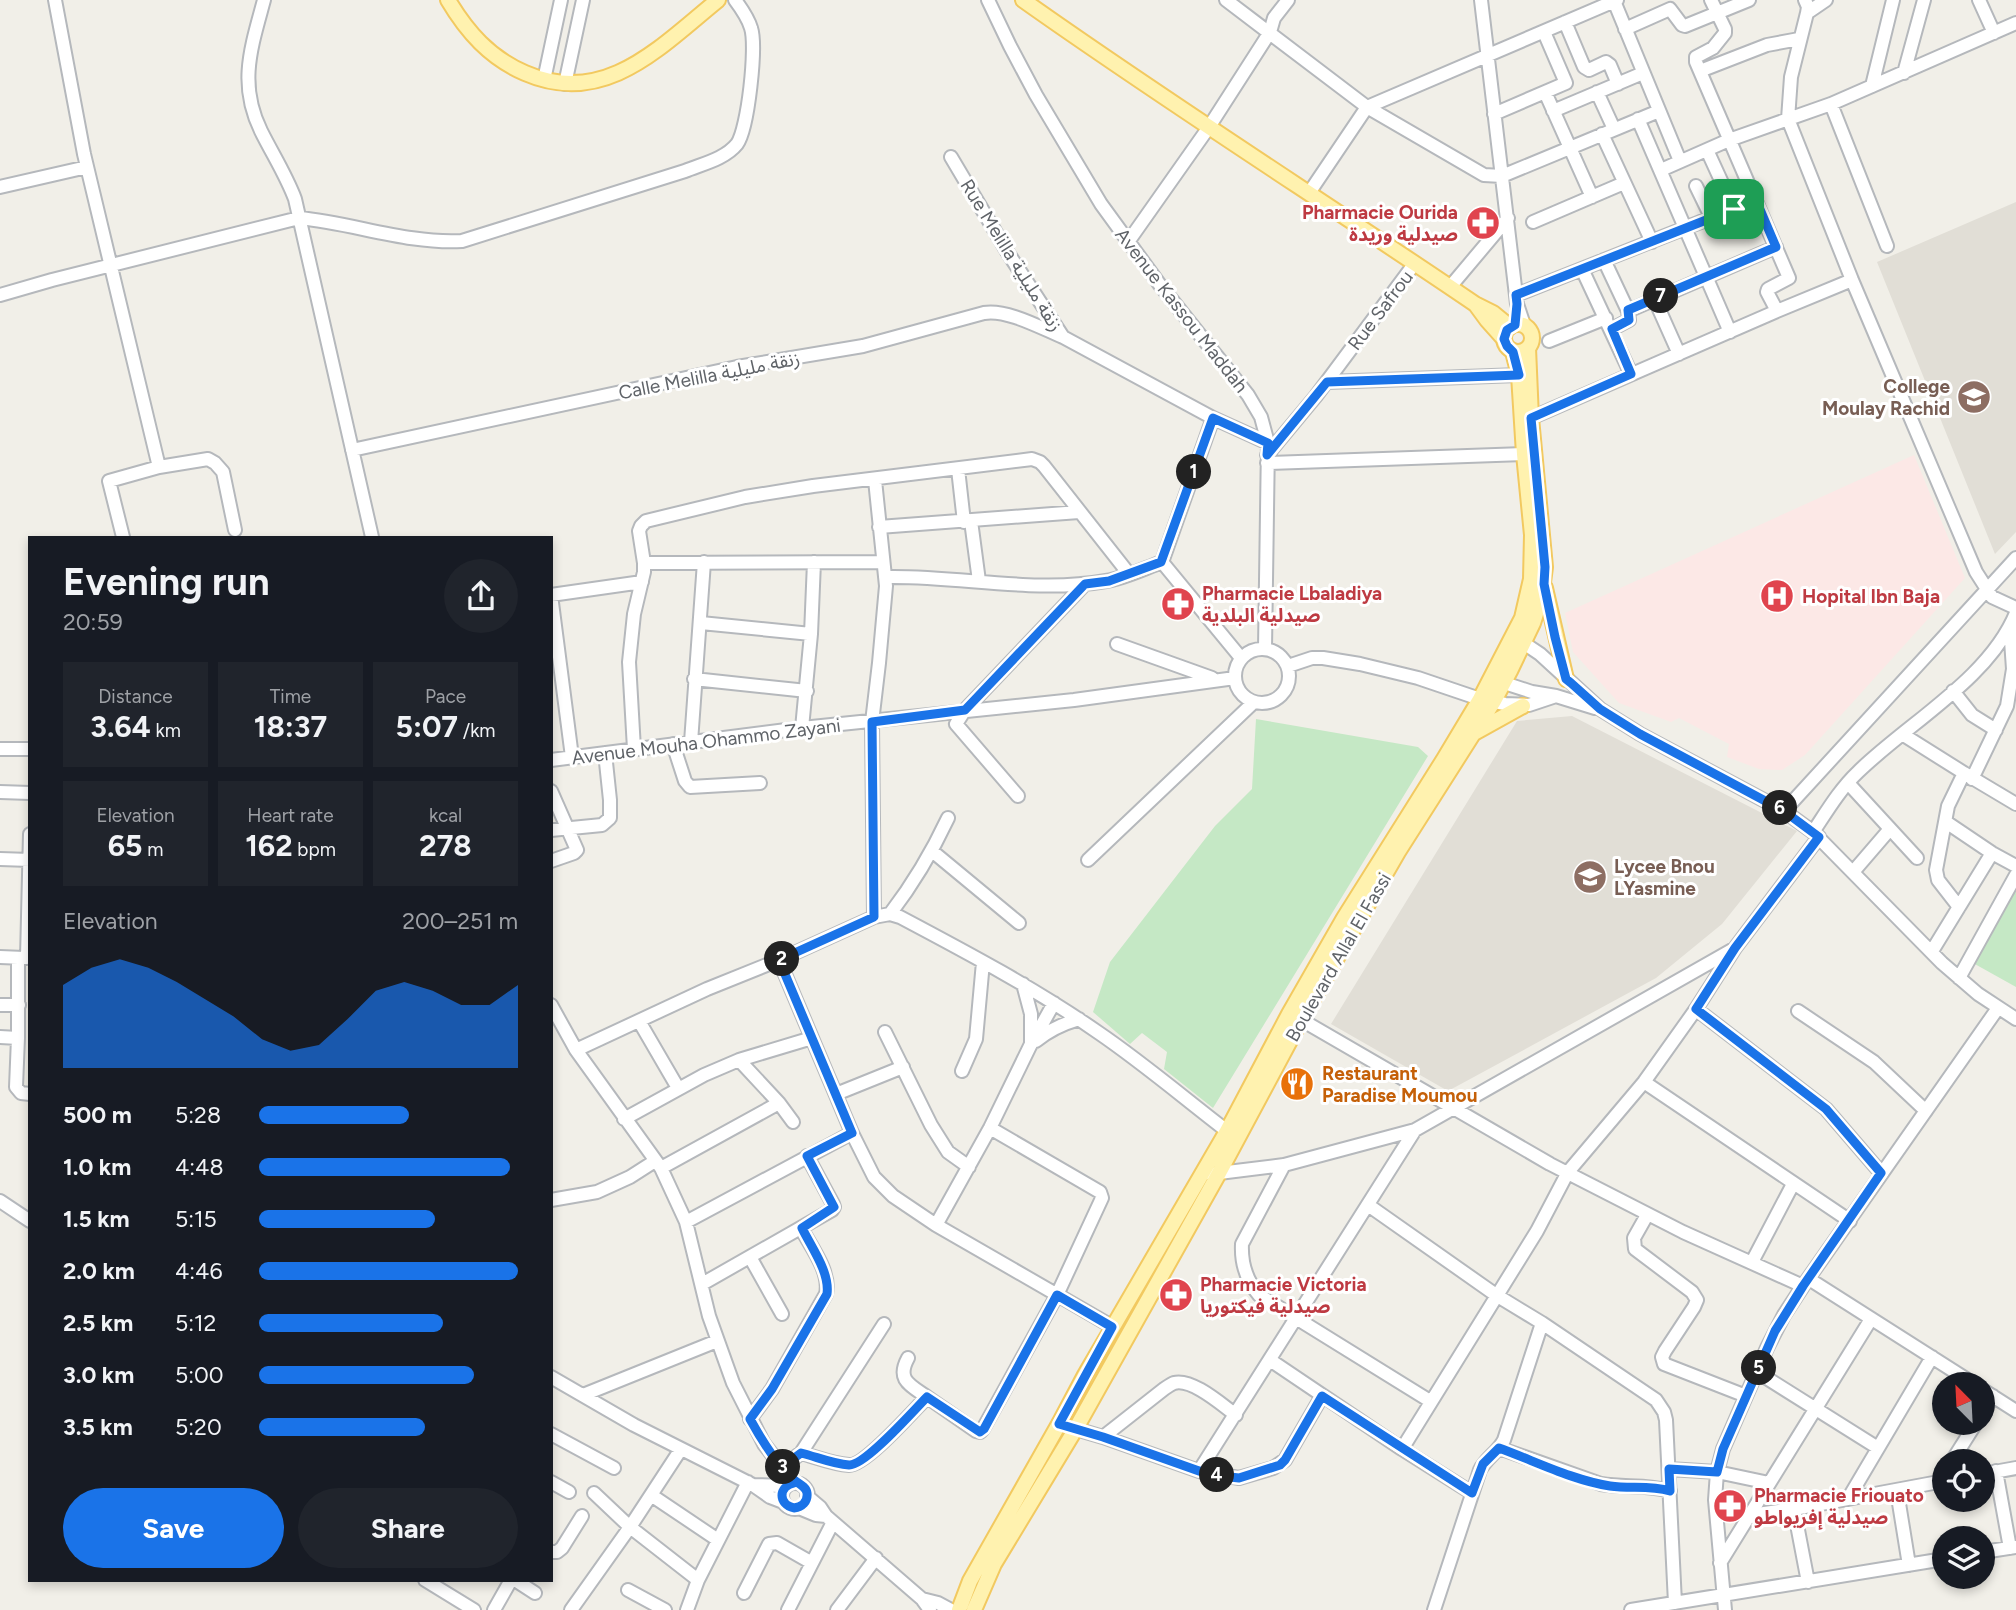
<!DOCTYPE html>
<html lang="en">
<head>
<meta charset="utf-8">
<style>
	body { margin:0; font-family:Figtree,"Noto Sans Arabic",sans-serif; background:#20242c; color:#f1f3f6; height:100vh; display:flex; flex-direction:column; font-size:26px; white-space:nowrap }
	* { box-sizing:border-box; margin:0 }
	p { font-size:23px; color:#9ea1a6 }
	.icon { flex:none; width:38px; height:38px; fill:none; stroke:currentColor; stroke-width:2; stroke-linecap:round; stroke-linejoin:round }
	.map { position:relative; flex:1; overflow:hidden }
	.panel { position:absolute; left:28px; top:536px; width:525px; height:1046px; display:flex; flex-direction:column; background:#171b24; border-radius:0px; box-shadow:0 4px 10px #0003 }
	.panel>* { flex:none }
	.needle { width:46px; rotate:336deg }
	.fabs { position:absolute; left:1932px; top:1372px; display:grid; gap:14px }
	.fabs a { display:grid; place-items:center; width:63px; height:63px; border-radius:50%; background:#171b24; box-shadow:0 4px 10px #0003; font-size:35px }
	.pin { position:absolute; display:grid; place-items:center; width:60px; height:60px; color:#fff; margin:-30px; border-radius:14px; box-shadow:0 4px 10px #0006 }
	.km { position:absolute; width:35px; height:35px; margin:-18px; border-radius:50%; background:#222; color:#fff; font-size:19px; line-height:35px; text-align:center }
	.round { display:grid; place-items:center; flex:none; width:74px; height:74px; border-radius:37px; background:#20242c }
	.head { display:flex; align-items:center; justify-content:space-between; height:119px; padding:0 35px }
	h1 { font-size:38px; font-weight:700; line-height:52px }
	.stats { display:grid; grid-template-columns:repeat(3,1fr); gap:10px; height:119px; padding:7px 35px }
	.stats div { display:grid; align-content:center; border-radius:0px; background:#20242c; text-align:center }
	.stats b { font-size:30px; font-weight:700 }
	.stats small { font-size:19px; font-weight:400 }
	.stats p { font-size:19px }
	.chart { height:196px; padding:14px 35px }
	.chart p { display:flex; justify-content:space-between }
	.chart svg { width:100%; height:126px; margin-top:7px; fill:#1a73e8; opacity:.7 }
	.cta { display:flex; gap:14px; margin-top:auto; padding:14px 35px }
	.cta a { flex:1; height:80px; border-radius:42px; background:#1a73e8; color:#fff; font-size:28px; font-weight:700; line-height:80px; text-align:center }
	.cta a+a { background:#20242c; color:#f1f3f6 }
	ul { padding:0 35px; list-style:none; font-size:23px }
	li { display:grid; grid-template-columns:112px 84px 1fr; align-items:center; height:52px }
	li i { height:18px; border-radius:9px; background:#1a73e8 }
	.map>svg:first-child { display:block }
	.education { fill:#e1ded6 }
	.medical { fill:#fce8e6 }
	.green { fill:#c5e8c5 }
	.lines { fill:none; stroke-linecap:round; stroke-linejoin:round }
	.minor-casing { stroke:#b5b8bc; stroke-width:16 }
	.major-casing { stroke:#f2c960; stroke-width:18 }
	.minor { stroke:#fff; stroke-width:12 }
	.major { stroke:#fff2af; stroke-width:14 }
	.route-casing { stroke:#fff; stroke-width:14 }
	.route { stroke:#1a73e8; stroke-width:9 }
	.labels { text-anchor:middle; stroke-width:6; stroke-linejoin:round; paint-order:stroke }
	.health-label { font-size:19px; font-weight:bold; fill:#be3a42; stroke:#fff; text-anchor:start }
	.street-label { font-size:19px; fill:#5f6368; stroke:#fff }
	.education-label { font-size:19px; font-weight:bold; fill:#785e54; stroke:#fff; text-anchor:end }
	.food-label { font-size:19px; font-weight:bold; fill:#c56008; stroke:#fff; text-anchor:start }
</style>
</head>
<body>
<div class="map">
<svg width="2016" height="1610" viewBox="0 0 2016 1610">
	<rect width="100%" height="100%" fill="#f1efe8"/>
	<!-- education -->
	<path class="education" d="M2016,202V532L1995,554L1877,262Z
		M1572,716L1797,831L1722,924L1656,978L1448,1091L1331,1024L1517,721Z"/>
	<!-- medical -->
	<path class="medical" d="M1914,455L1965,578L1805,755L1782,770L1759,769L1727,757L1729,744L1679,718L1671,722L1619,703L1573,652L1565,613Z"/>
	<!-- green -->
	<path class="green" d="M1256,719L1418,747L1428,756L1213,1108L1164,1069L1167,1052L1142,1033L1130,1044L1093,1012L1110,962L1215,826L1252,789Z
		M2016,882V987L1973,963Z"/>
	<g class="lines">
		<!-- minor casing -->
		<g class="minor-casing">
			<path id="minor" d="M55,0L84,154L159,467
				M264,0C251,48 238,84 261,131C273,155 286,175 295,199L372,537
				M988,0L1010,46L1036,95L1101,204L1160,285L1248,395L1261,417L1268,443L1265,649
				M1226,0L1367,107L1484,175L1502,176L1659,111
				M1481,0L1517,304L1524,325
				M1711,0L1725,29V33L1713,48L1696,57V62L1789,278L1768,289L1767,292L1777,311
				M1805,0L1808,7L1807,13L1791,77L1788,119L1852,280L1976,572L1992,597L2016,608
				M1979,0L1994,33
				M1614,1L1680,161
				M1807,13L1826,0
				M1565,22L1584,67L1589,70L1606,62L1610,65L1618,84
				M1625,29L1670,9L1682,25L1685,26L1749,0
				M1700,71L1767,45L1799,39
				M1904,73L1924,0
				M544,80L561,0
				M565,84L583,0
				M1872,86L1893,0
				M1545,92L1592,197
				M1597,92L1614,129
				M1831,104L1887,246
				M1553,111L1643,73
				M1494,114L1566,83L1544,32
				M1638,119L1730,332
				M1602,134L1652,242
				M1707,150L1734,209
				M951,157L1008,253L1063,337L1213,418L1268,443
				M1661,170L1729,140L1831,104L2016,23
				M1696,186L1712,219
				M0,187L87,167
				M1309,193L1367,107L1617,0
				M1533,222L1624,183
				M1128,242L1209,127L1270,32L1274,18L1288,0
				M1604,260L1628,311L1776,247
				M1582,269L1631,374
				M1450,287L1508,218
				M0,295L52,280L299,218C353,223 407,244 462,241L685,171C702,164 725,159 737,144C748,129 757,46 751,28C748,18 741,8 735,0
				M1516,295L1756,200
				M1654,298L1679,354
				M1612,329L1629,320L1628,311
				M1549,341L1606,318
				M1327,382L1519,375
				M1531,418L1777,311L1852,280
				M352,450L737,367L863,346L984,313C1007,309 1041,328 1063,337
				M1267,455L1316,396L1415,263
				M1267,463L1524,454
				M958,469L964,522
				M971,521L979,581
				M879,527L1079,512
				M123,537L109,481L159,467L208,459L215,463L223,472L235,530
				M1162,562L1241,658
				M644,563L883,562
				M885,577C958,575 1033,594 1106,581C1125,578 1143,569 1162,562L1213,418
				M701,623L811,634
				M1516,638L1540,654L1600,709L1640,734L1784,811L1813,832L1942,963L1978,994L2016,1019
				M1117,644L1212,678
				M1235 676a27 27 0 1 1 54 0a27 27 0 1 1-54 0Z
				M1288,666L1312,658H1323L1360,664L1418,678L1480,699L1505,704L1529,705L1556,696
				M694,679L807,691
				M1495,680L1532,692L1556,696L1595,708
				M1953,691L1972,715L1996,730
				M802,728L811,634L814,562
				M1902,734L1964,773L2016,804
				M691,742L704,562
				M673,744L685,781L690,787L760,783
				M0,749H30
				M634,749L629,662L634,614L644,572V563L639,531L641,526L646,521L745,497L813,486L1032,459L1040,462L1044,466L1129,574
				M572,757L551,595L642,582
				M551,760L802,728L1074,700L1235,678
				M1972,779L2007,706L2013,669L2010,626
				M1848,783L1917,858
				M551,791L577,850L574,853L551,861
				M0,792L30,793
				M1018,796L956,724L965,710L1085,584
				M1784,811L2016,558
				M1946,822L1992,853L2016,866
				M551,830L602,825L610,818V800L605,753
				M1813,832C1827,811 1840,789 1858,772C1908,723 1989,679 2016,613
				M932,851L1019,923
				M0,859L30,860
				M1088,860L1254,702
				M1853,872L1890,829
				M1959,907L1938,880L1936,870L1948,806L1964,773
				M890,914C913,884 932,852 948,818
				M874,917L872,722L879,663L886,586L875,480
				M1932,951L1992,853
				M0,957L24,958
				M27,958L30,834
				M779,960L852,1133L874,1177L893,1196L936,1225L990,1128L1030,1046L1054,1003
				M1959,978L2016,875
				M1023,984L1031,1014V1042
				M0,1005H19
				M551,1005L576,1050L661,1168L686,1222L709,1316L733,1383L764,1444L794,1483
				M1696,1009L1826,1109L1881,1173
				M1798,1011L1874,1062L1926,1111
				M1293,1015L1550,1164L1683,1232L1803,1286
				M639,1021L678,1088
				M885,1032L931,1125L948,1152L969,1167
				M0,1037L18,1038V958
				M18,1038L16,1087L21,1093L30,1094
				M1036,1041C1049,1030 1062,1024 1079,1019
				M576,1050L707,989L779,960L874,917L890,914L900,917C968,953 1036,989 1099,1033C1143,1063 1184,1098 1227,1131
				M739,1060L779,1103L793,1122
				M962,1071L976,1039L983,962
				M1644,1082L1850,1221
				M836,1094L903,1067
				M624,1119L704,1075L739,1060L812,1038
				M1284,1165L1242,1244C1241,1264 1246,1280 1259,1295L1430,1401
				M661,1168L779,1103
				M1211,1174L1284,1165L1415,1130L1732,950
				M551,1200L597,1192L630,1177L655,1161
				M0,1201L30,1221
				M1368,1205L1496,1295L1542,1323L1656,1400L1664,1412L1666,1420L1675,1603
				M1647,1215L1634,1238L1635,1249L1692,1292L1697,1300L1694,1307L1665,1351L1662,1357L1664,1364L1746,1396
				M686,1222L852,1133
				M936,1225L1113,1327
				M750,1257L782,1314
				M1752,1262L1793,1184
				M1809,1279L1974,1384
				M702,1284L832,1210L834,1207L833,1204L807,1156
				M908,1358C896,1380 910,1385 927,1397
				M1270,1360L1402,1449L1472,1493
				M1757,1372L1878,1448
				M551,1377L634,1425L753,1485L770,1497L783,1502
				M1983,1390L2016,1411
				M583,1395L717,1341
				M1983,1412L1993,1396
				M750,1419L772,1389L826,1294C831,1272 811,1247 801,1228
				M1059,1424L1103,1437L1199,1471L1239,1478L1273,1468L1285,1460L1322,1396
				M551,1434L614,1468
				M1103,1437L1164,1389C1167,1387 1171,1384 1174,1383C1192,1378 1222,1405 1236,1415
				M1499,1448L1601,1484C1624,1488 1647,1484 1670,1491
				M1402,1449L1537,1231L1568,1172L1644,1082L1696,1009L1735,948L1819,837
				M801,1453L884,1324
				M1952,1461L1976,1423
				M781,1468L801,1453C816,1457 833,1464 849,1465C865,1466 914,1410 927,1397L976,1431L980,1432L983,1429L1057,1295L1102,1198L1100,1192L990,1128
				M1669,1469L1717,1472L1769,1483
				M1199,1471L1415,1130
				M1996,1471L2010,1548
				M1983,1474L2016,1468
				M551,1482L569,1492
				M782 1496a13 13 0 1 1 26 0a13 13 0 1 1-26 0Z
				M753,1485L786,1486
				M1897,1491L1909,1565
				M594,1493L630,1527L698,1580
				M651,1495L718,1540
				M807,1496L820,1507L826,1516L922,1599L930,1610
				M1848,1499L1932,1357
				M799,1508L816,1515L826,1516
				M1794,1509L1808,1582
				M1750,1515L1794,1509L1944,1481
				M551,1552H557L562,1548L582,1516
				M1983,1552L2016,1547
				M1720,1563L1871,1319
				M425,1580L474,1610
				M515,1580L535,1593
				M628,1590L665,1610
				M744,1593L769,1544L777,1543L812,1563
				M922,1599L938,1603L951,1610
				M494,1610L511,1580
				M571,1610L630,1527L681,1449
				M687,1610L698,1580L748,1482
				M788,1610L833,1522
				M837,1610L876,1558
				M1434,1610L1480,1470C1486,1458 1498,1452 1504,1440L1542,1323
				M1631,1610L1944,1559
				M1725,1610L1715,1500L1717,1472L1723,1449L1767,1348L1784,1315L1803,1286L1998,1008"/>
		</g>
		<!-- major casing -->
		<g class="major-casing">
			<path id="major" d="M448,0C467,32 490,58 525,73C605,108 661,46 718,0
				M1023,0C1171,105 1325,202 1475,304L1493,313L1510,327
				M1476,305L1487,320L1504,339
				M1504 338a14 14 0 1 1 28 0a14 14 0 1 1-28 0Z
				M1545,588L1566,679
				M1474,733L1523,706
				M959,1610L970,1581L1059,1424L1085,1375L1227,1131L1289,1014L1344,918L1444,759L1480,699L1522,618L1531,579L1532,535L1524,454L1519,375L1513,352
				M974,1610L994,1564L1075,1430L1219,1173L1301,1020L1398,852L1494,701L1510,671L1533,623L1541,598L1545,567L1531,418L1528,348"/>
		</g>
		<!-- minor -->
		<use href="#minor" class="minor"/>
		<!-- major -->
		<use href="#major" class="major"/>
	</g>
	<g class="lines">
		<!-- route casing -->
		<g class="route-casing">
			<path id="route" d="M1734,209L1516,295L1517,304L1515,325L1507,330L1504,339L1507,346L1513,352L1519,375L1327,382L1267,455L1268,443L1213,418L1161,562L1109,581L1085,584L965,710L872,722L874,917L779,960L852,1133L807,1156L834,1207L802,1228C811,1247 830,1272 827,1294L772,1389L750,1419C761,1439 773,1458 788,1475C794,1482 806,1485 807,1493C808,1502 802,1507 794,1508C778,1504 778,1487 794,1483L781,1468L801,1453C817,1457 833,1464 849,1465C865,1466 914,1410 927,1397L980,1432L984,1429L1057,1295L1112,1327L1059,1424L1103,1437L1199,1471L1230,1477L1239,1478L1280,1465L1285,1460L1322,1396L1472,1493L1483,1464L1499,1448C1535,1461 1572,1480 1610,1486C1630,1489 1650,1485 1670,1491L1669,1469L1717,1472L1723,1449L1775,1331L1803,1286L1881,1173L1826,1109L1696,1009L1735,948L1819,837L1784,811L1640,734L1600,709L1571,683L1566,679L1555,637L1544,584L1545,567L1531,418L1631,374L1612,329L1629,320L1628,310L1776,247L1756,200L1734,209"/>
		</g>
		<!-- route -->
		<use href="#route" class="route"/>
	</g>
	<!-- icons -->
	<defs>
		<g id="pharmacy-disc" transform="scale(1.75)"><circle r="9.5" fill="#e0444e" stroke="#fff"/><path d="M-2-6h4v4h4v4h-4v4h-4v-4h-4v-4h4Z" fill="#fff"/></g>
		<g id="school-disc" transform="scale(1.75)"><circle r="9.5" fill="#8d6e63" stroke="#fff"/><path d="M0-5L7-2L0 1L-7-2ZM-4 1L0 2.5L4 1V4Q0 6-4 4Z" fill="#fff"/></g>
		<g id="hospital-disc" transform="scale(1.75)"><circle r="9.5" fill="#e0444e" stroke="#fff"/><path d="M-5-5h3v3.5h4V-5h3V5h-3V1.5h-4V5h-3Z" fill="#fff"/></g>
		<g id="restaurant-disc" transform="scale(1.75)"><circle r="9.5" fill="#e8710a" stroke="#fff"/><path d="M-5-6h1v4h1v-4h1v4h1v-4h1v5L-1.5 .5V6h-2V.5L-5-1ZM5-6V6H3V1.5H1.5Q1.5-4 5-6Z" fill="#fff"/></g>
	</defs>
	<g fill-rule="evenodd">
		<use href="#pharmacy-disc" x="1483" y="223"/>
		<use href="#school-disc" x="1974" y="397"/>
		<use href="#hospital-disc" x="1777" y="596"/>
		<use href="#pharmacy-disc" x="1178" y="604"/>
		<use href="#school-disc" x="1590" y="877"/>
		<use href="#restaurant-disc" x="1297" y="1084"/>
		<use href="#pharmacy-disc" x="1176" y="1295"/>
		<use href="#pharmacy-disc" x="1730" y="1506"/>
	</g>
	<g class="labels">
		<!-- health labels -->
		<g class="health-label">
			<text x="1458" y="219" text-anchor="end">Pharmacie Ourida<tspan x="1458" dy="22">صيدلية وريدة</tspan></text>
			<text x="1202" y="600">Pharmacie Lbaladiya<tspan x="1202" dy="22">صيدلية البلدية</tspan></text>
			<text x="1802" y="603">Hopital Ibn Baja</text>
			<text x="1200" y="1291">Pharmacie Victoria<tspan x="1200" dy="22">صيدلية فيكتوريا</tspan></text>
			<text x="1754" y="1502">Pharmacie Friouato<tspan x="1754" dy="22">صيدلية إفريواطو</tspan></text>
		</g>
		<!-- street labels -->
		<g class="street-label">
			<text transform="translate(1012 255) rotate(58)" y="7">Rue Melilla زنقة مليلية</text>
			<text transform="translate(1182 310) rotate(52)" y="7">Avenue Kassou Maddah</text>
			<text transform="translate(1380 310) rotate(-53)" y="7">Rue Safrou</text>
			<text transform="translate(709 375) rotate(-11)" y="7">Calle Melilla زنقة مليلية</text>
			<text transform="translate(706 741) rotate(-7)" y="7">Avenue Mouha Ohammo Zayani</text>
			<text transform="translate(1338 957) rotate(-60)" y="7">Boulevard Allal El Fassi</text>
		</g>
		<!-- education labels -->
		<g class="education-label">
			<text x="1950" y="393">College<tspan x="1950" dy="22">Moulay Rachid</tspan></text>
			<text x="1614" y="873" text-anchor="start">Lycee Bnou<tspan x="1614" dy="22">LYasmine</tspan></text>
		</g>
		<!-- food labels -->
		<g class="food-label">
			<text x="1322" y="1080">Restaurant<tspan x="1322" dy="22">Paradise Moumou</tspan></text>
		</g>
	</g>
</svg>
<div class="fabs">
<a><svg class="needle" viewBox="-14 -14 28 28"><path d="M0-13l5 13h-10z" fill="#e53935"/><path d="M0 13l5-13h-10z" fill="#9ea1a6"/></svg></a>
<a><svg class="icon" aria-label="locate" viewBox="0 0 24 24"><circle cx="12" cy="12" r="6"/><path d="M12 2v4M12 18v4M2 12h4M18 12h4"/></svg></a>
<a><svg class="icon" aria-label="layers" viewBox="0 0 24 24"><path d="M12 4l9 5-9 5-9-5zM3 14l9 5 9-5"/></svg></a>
</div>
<div class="pin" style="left:1734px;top:209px;background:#1e9e55"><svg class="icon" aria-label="arrive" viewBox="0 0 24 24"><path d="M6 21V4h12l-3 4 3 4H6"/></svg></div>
<b class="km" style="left:1194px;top:472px">1</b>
<b class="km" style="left:782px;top:959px">2</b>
<b class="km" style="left:783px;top:1467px">3</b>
<b class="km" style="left:1217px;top:1475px">4</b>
<b class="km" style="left:1759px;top:1368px">5</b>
<b class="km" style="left:1780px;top:808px">6</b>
<b class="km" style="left:1661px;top:296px">7</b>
<section class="panel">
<div class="head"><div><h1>Evening run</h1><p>20:59</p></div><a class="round"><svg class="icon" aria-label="share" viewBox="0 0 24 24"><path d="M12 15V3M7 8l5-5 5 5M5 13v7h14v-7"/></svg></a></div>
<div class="stats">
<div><p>Distance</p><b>3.64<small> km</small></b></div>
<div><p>Time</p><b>18:37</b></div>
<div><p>Pace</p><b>5:07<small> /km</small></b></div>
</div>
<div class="stats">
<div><p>Elevation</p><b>65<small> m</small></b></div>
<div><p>Heart rate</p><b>162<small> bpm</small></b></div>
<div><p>kcal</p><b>278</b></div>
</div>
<div class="chart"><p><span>Elevation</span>200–251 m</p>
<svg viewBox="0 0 160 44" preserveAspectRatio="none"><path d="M0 44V15L10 9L20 6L30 9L40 14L50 20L60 26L70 34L80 38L90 36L100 27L110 17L120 14L130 17L140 22L150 22L160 15V44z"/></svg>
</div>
<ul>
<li><b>500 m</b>5:28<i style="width:58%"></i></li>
<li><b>1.0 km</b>4:48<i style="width:97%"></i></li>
<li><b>1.5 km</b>5:15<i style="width:68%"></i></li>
<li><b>2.0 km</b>4:46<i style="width:100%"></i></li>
<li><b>2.5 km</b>5:12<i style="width:71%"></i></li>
<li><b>3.0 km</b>5:00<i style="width:83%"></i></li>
<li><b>3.5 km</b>5:20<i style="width:64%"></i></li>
</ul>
<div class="cta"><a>Save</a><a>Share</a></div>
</section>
</div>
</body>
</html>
